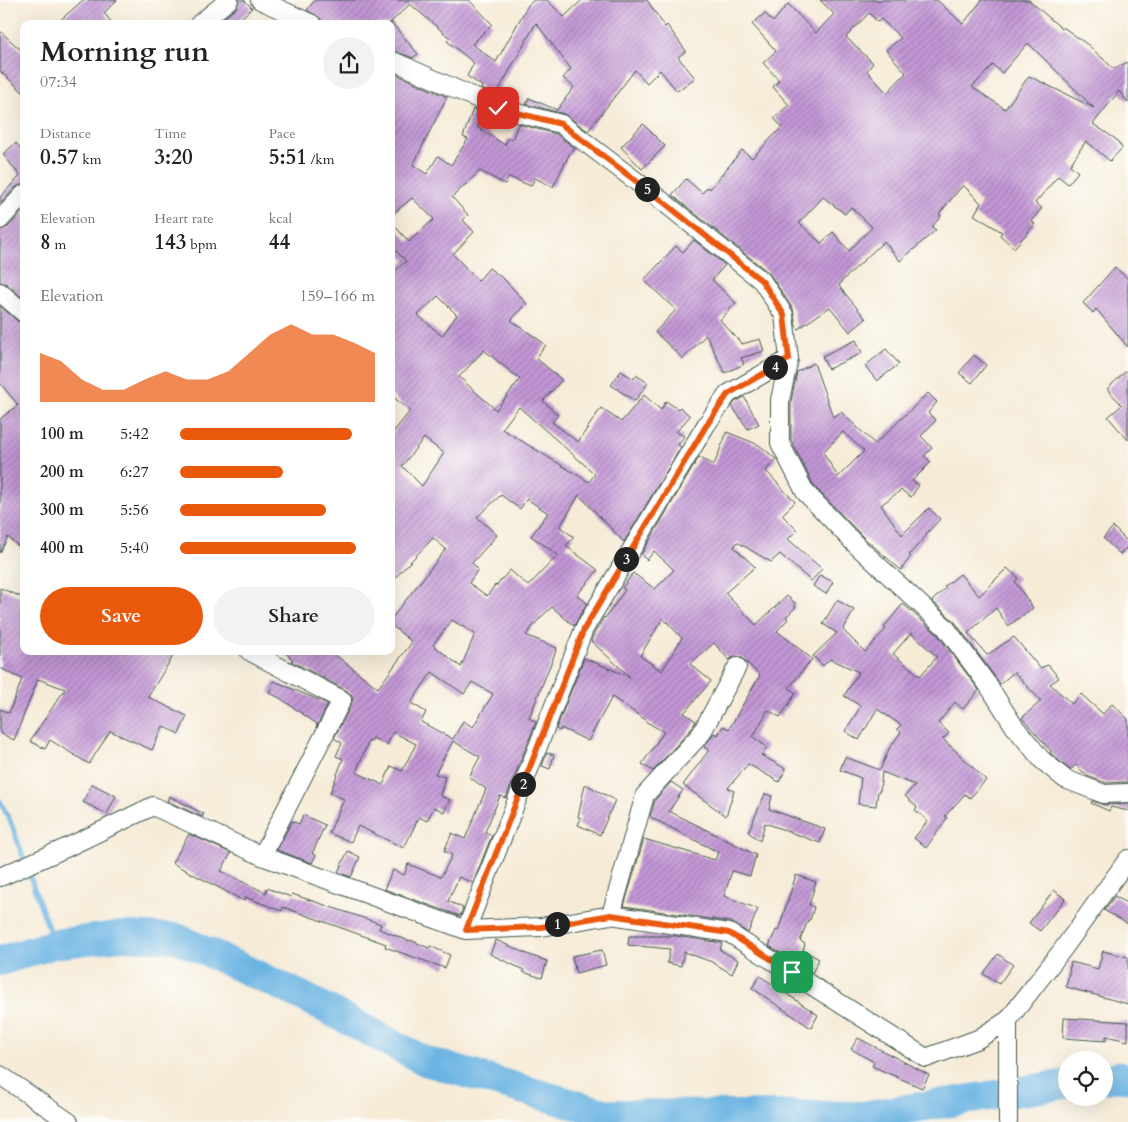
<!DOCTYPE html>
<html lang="en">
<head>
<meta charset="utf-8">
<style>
	body { margin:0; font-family:Cardo,serif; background:#f2f2f2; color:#222; height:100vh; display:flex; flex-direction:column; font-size:19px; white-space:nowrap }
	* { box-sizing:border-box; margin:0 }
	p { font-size:16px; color:#767676 }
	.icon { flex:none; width:28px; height:28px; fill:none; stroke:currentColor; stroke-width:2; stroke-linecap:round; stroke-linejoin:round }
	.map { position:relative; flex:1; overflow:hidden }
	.sheet { position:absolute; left:20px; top:20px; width:375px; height:635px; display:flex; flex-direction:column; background:#fff; border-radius:10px; box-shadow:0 5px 20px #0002 }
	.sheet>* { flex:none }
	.controls { position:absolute; left:1058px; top:1051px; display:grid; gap:10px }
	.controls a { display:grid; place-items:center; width:55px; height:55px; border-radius:50%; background:#fff; box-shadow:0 5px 20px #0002; font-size:25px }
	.pin { position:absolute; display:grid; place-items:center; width:42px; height:42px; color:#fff; margin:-21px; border-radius:10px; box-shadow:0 2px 8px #0006 }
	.km { position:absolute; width:25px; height:25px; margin:-12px; border-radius:50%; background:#222; color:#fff; font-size:14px; line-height:25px; text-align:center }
	.round { display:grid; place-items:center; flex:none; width:52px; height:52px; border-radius:26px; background:#f2f2f2 }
	.head { display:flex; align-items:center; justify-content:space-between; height:85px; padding:0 20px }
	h1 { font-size:28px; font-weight:700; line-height:38px }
	.stats { display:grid; grid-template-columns:repeat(3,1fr); gap:8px; height:85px; padding:5px 20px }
	.stats div { display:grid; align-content:center }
	.stats b { font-size:21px; font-weight:700 }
	.stats small { font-size:14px; font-weight:400 }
	.stats p { font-size:14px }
	.chart { height:140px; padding:10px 20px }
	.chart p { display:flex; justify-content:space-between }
	.chart svg { width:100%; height:90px; margin-top:5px; fill:#ea580c; opacity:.7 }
	.cta { display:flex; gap:10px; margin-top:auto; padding:10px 20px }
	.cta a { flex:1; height:58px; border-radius:30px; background:#ea580c; color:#fff; font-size:20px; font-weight:700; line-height:58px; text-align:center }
	.cta a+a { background:#f2f2f2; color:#222 }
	ul { padding:0 20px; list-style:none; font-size:16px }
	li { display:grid; grid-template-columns:80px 60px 1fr; align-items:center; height:38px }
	li i { height:12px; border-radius:6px; background:#ea580c }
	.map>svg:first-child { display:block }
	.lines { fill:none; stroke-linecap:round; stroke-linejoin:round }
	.stream { stroke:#6bb4e3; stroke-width:5 }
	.river { stroke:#6bb4e3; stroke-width:30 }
	.building { fill:url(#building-hatch); fill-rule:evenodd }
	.street-casing { stroke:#3f574c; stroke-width:20 }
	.street { stroke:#fff; stroke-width:18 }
	.route-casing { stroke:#fff; stroke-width:10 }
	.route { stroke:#ea580c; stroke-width:6 }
</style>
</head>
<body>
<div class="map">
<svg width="1128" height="1122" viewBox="0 0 1128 1122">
	<defs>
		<pattern id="building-hatch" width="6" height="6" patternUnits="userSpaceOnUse" patternTransform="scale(1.25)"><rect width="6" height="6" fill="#c397d6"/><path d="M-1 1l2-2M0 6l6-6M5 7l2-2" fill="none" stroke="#9e7cae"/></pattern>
	</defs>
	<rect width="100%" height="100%" fill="#fdfcf7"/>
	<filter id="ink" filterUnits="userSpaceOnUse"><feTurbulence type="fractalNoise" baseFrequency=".02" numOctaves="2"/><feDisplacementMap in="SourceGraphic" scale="10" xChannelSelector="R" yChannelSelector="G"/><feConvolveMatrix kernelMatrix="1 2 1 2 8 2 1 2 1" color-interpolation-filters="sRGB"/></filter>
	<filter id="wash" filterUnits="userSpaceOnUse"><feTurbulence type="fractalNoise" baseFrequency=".0096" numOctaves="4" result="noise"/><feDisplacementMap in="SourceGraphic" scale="20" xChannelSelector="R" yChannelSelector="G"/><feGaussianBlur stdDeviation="1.12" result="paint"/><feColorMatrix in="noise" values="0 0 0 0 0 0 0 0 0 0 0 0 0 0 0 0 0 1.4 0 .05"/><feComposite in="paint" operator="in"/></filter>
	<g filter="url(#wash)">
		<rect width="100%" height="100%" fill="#f6ebd7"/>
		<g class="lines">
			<!-- stream -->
			<path class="stream" d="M0,801L11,823L54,944"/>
			<!-- river -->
			<path class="river" d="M0,961L54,944L120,936L177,938L300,995L425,1061L607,1114L862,1116L1066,1084
				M1104,1079L1119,1076L1128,1078"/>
		</g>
		<g id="blocks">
			<!-- building -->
			<path class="building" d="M83,0H117L104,13L113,24H56Z
				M239,0H244L252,8L235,24H216L236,8Z
				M315,0H469L492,24L472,44L496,62L528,5L534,0H547L564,17L582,0H647L665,27L667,25L686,51L678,57L695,78L677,91L660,70L647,83L635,70L588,131L564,114L526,104L529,98L557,110L574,87L563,78L571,69L536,23L496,95L481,89L482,86L467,76L474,63L447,41L450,38L410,4L391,22L418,54L413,58L391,50V22L389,24H323L320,18L307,10Z
				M820,0H937L963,24L982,0H1029L1062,29L1063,27L1088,45L1114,69L1128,62V102L1119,91L1093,124L1117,140L1122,148L1110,161L1086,141L1070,165L1078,172L1068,184L1058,176L1035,203L1042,208L1031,221L1035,224L1014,248L1000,235L1002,232L974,215L981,203L963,185L939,214L941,216L932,227L936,230L900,261L884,241L841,282L839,286L866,319L850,332L830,307L798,329L796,326L793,309L769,273L672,195L686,179L702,193L708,187L710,189L742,150L752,158L782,127L774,118L789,105L773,87L779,80L763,63L776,51L752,24L765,13L773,22L788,4L816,33L834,14ZM869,13L878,22L881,19L901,38L886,50L906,73L887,93L867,71L873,63L846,37ZM1028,43L1094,108L1029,76L1005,109L972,87L993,65L1002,73ZM823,197L845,214L851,207L872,227L849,251L833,232L821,243L799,223Z
				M0,31L24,53V93L0,71Z
				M391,72L447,97L413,165L427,174L438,156L451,165L468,139L463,137L473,109L485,114L477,127L505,145L508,138L512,140L518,124L556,134L575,148L569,155L553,187L535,178L531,186L509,177L505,184L480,171L452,197L468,215L463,220L474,232L453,254L478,281L489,268L505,280L527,304L511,320L546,345L536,358L562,380L543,401L558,415L552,422L578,442L601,408L621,422L644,395L661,410L666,401L678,409L680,407L690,416L676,432L684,436L678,445L681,447L624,542L579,495L560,527L574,537L566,546L598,570L577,595L587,603L574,626L552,607L540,618L526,635L557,648L529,718L536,722L508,793L506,798L500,796L485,832L492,835L473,883L459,877L448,901L463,908L460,916L384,889L393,870L404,875L408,864L441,877L452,855L444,851L452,833L465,839L486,789L469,777L480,757L453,741L435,774L445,777L440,796L450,800L444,812L434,807L427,821L419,817L404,848L358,826L351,842L329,833L344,799L330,793L343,759L336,756L342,743L334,738L351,705L353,699L351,694L347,691L291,661L293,660L284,651H330L378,688L412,642L391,625V619L446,549L433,538L391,582V435L410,411L391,395V275L406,261L391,246V222L409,242L434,219L412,198L391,215ZM438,296L457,315L442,336L418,315ZM484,350L520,379L496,410L459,377ZM519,407L595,474L589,482L502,429ZM424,438L444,453L422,486L402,466ZM501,495L520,509L527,499L548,513L531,536L558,555L528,586L510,570L496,586L495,585L487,596L469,583L478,569L472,563L497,535L477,517ZM452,620L475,634L461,667L433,645ZM432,672L464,694L472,682L493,694L473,727L463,721L453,739L421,722L426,712L411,703ZM393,732L416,744L402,771L391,766L383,785L356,772L369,740L371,741L373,738L387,745Z
				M643,124L665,146L642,169L621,147Z
				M16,143L24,153V184L16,187L0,204V197L20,176L3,154Z
				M24,210V299L7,284L0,282V230L8,227Z
				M694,240L725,265L712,280L736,303L720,320L742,344L760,339L764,351L741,358L744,364L725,373L706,335L683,359L655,332L676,310L644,280L676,246L683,252Z
				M1115,267L1128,279V347L1096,309L1093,313L1083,303Z
				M0,306L17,321L24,323V551L8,537L0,553V419L18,405L0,383Z
				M856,340L862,353L828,369L822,356Z
				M886,349L899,364L877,381L865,366Z
				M974,355L986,365L972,383L959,373Z
				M814,363L833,417L841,412L875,444L928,393L937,402L928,413L936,420L921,436L932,448L924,456L931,462L912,481L919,485L911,497L901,490L881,505L902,535L929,508L940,519L926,534L927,535L909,555L911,556L901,570L864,538L814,486L791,440V401L797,372ZM843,432L864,451L838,477L823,452Z
				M1128,369V440L1108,417L1122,405L1107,389Z
				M621,371L634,379L636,375L648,383L635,401L611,385Z
				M744,397L759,424L748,429L732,406L735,402Z
				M727,432L759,445L776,459L766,471L795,502L782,515L797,530L788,539L822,569L811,581L780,554L771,562L737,542L734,547L755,567L725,593L756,625L787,596L795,603V608L786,617L788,619L777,631L812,659L789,688L796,693L780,717L768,710L753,737L767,747L761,755L786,769L779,782L748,764L728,788L734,791L726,816L683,785L709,750L704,747L714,733L718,735L723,726L729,729L760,675L741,657L736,656L729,660L714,643L690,664L711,681L684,713L696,721L692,728L653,771L642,764L664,732L645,721L646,720L612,697L588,741L561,728L560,731L556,729L584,658L630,677L591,641L594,634L604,617L605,618L625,590L622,588L633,573L655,589L674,570L654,551L647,560L641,555L699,457L714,465ZM663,618L682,638L662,671L640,656Z
				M1113,527L1128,542V546L1120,554L1103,538Z
				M1007,568L1018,578L1015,582L1033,608L1008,626L996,608L968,633L987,655L1014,637L1040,668L1048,665L1059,678L1050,684L1072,704L1081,694L1103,714L1112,704L1128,719V782L1106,783L1087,776L1076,765L1070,770L1050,753L1051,751L1022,718L1041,701L1014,672L1000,684L955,622L932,601L946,588L944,587L960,574L979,596Z
				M820,575L833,582L826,594L813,586Z
				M0,588L24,598V651H176L148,697L187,716L179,734L163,726L152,750L110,731L89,764L50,740L45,749L30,741L65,689L38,679L14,740L0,733V709L9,713L22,679L0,668Z
				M837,600L854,610L843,630L865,652L886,629L884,627L903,604L938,635L979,690L963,709L955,702L938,723L949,733L943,739L986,780L970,798L965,794L945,816L947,818L926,848L914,838L927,822V820L915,810L917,807L905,796L915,785L882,772L880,791H878L876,806L858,804L861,778L840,770L845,757L880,770L889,749L901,732L897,729L901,725L877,709L859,740L845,731L861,706L844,696L859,672L830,659L823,666L813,656L837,633L823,624ZM911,633L937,657L920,676L893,654Z
				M274,681L328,704L316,728L317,724L280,698L269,693Z
				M547,753L554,755L550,769L542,766Z
				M671,782L683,790L669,811L756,855L750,876L732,871L724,896L758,909L748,933L731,922L624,906L644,839L715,860L718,852L650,817L655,800Z
				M92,784L116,796L107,814L83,802Z
				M585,784L615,800L600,835L578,825L581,818L578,817Z
				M765,794L772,796L769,809L825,829L820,843L765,823L760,841L748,832Z
				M169,796L204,814L202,817L167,801Z
				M1092,801L1104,805L1128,804V811L1111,807L1109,811L1091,803Z
				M303,815L325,825L312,854L316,855L312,863L277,850L292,821L299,824Z
				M189,834L231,853L221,871L266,893L267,888L291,897L292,894L381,924L379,929L409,941L410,940L429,948L430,946L450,955L445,968L385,947L386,944L283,907L282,911L245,897L244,901L172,863Z
				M348,851L360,857L351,877L338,872Z
				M796,875L816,882L809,905L814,907L810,920H808L800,941L805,944L803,950L819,959L812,973L769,946L776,930L778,931Z
				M1054,890L1065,899L1040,931L1029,923Z
				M1115,896L1128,904V924L1104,910Z
				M629,936H676L722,943L720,950L738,960L732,974L712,962L684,952L681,966L667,963L670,949L628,945Z
				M496,940L532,956L547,961L542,978L523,972L524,970L490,954Z
				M602,950L606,965L576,973L572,956Z
				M1103,951L1128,957V1004L1066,987L1071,962L1098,969Z
				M998,954L1013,965L999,984L983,974Z
				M760,976L818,1015L811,1028L752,988Z
				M1064,1018L1128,1022V1041L1106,1036V1041L1063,1038Z
				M858,1038L929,1075L922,1088L872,1066L874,1062L851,1049Z"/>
		</g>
	</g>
	<g filter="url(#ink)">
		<use href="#blocks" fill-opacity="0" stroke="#3f574c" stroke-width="1"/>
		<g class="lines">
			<!-- street casing -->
			<g class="street-casing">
				<path id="street" d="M260,0L312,24
					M199,24L229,0
					M391,60L498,108L561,124L661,200L762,281L784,315L789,359L780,400V443L805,492L857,546L946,628L988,685L1014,726L1042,760L1065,779L1104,794L1128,793
					M0,220L24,194
					M0,292L24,313
					M249,651L342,700L262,856
					M0,877L68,847L153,806L262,856L466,930L541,927L611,915L729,933L926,1058L978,1039L1008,1020L1063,949L1128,859
					M611,915L645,795L701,734L737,667
					M466,930L584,629L706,425L728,394L789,359
					M0,1075L69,1122
					M1008,1122V1020"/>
			</g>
			<!-- street -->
			<use href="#street" class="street"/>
		</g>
	</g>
	<g class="lines" filter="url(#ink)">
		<!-- route casing -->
		<g class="route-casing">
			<path id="route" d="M498,108L561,124L661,200L762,281L784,315L789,359L728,394L706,426L584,629L466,930L541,927L611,915L729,933L792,972"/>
		</g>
		<!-- route -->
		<use href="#route" class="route"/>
	</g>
</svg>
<div class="controls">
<a><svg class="icon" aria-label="locate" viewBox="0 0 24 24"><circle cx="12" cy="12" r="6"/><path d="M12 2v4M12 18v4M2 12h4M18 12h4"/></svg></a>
</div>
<div class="pin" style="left:792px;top:972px;background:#1e9e55"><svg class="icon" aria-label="arrive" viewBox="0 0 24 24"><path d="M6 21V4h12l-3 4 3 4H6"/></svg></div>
<div class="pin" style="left:498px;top:108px;background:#d93025"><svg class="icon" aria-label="check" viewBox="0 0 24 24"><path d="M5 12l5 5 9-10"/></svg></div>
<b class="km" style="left:557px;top:924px">1</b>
<b class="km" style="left:523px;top:784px">2</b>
<b class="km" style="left:626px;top:559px">3</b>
<b class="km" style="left:775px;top:367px">4</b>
<b class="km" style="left:647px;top:189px">5</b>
<section class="sheet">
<div class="head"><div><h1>Morning run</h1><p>07:34</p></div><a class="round"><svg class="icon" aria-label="share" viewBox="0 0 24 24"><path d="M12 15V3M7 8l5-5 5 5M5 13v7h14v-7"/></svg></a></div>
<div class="stats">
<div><p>Distance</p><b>0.57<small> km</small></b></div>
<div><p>Time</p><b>3:20</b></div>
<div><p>Pace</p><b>5:51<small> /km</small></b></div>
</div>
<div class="stats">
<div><p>Elevation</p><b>8<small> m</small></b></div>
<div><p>Heart rate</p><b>143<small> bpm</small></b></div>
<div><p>kcal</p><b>44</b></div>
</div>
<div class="chart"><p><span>Elevation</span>159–166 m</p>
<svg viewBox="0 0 160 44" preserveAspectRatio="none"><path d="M0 44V20L10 24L20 33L30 38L40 38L50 33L60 29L70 33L80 33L90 29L100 20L110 11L120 6L130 11L140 11L150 15L160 20V44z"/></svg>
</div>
<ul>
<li><b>100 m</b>5:42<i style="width:88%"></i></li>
<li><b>200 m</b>6:27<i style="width:53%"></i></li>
<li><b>300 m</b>5:56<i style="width:75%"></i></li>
<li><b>400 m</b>5:40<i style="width:90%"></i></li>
</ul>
<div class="cta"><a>Save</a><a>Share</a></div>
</section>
</div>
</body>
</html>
